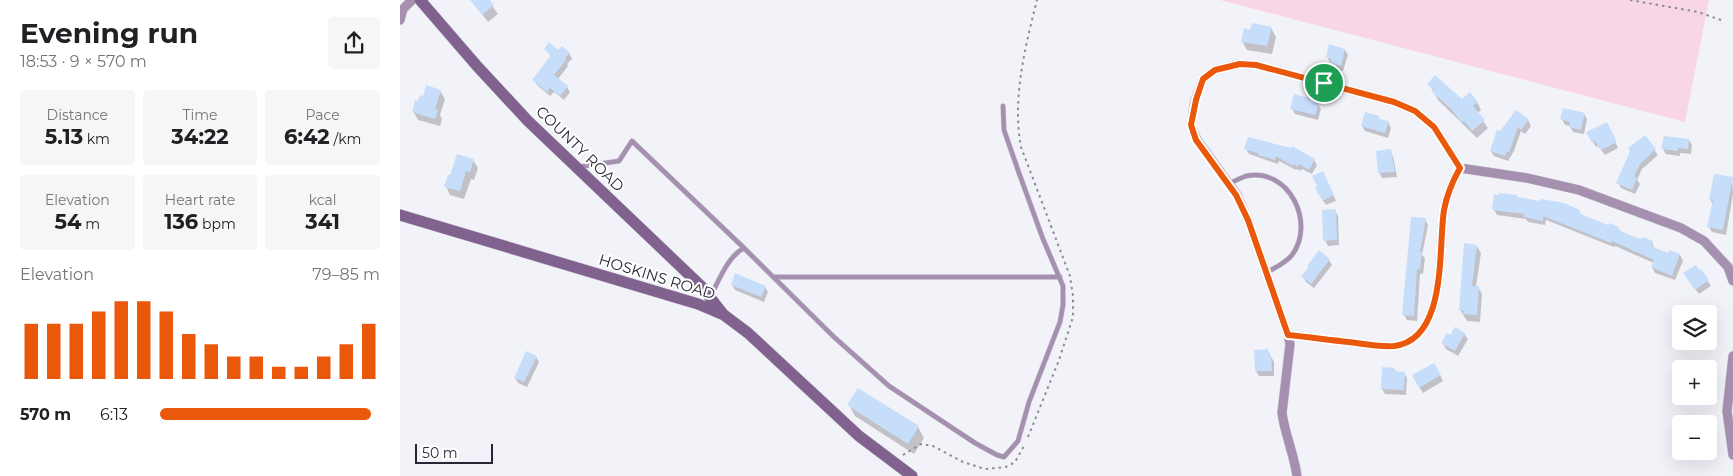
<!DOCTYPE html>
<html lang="en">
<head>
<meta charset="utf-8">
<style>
	body { margin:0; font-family:Montserrat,sans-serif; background:#f6f6f6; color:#202124; height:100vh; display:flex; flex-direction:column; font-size:19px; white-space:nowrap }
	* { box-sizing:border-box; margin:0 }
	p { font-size:16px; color:#757577 }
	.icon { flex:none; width:28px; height:28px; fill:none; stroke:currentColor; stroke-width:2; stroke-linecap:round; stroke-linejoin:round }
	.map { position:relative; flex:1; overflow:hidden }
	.drawer { display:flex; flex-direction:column; background:#fff; width:400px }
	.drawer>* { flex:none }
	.fabs { position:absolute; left:1272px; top:305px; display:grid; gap:10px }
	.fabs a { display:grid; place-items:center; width:45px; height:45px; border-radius:5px; background:#fff; box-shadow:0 5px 20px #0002; font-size:25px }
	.scale { position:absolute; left:15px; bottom:12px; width:78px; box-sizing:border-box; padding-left:5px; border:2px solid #272734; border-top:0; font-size:14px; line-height:18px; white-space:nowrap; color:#272734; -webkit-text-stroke:4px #fff; paint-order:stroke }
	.pin { position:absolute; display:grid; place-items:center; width:42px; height:42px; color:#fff; margin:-21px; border:2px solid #fff; border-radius:50%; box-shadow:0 1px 5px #0007 }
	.round { display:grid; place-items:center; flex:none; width:52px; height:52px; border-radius:5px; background:#f6f6f6 }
	.head { display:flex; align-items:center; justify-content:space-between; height:85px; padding:0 20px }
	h1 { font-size:28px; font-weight:700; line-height:38px }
	.metrics { display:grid; grid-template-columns:repeat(3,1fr); gap:8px; height:85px; padding:5px 20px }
	.metrics div { display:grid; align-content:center; border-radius:5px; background:#f6f6f6; text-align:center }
	.metrics b { font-size:21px; font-weight:700 }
	.metrics small { font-size:14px; font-weight:400 }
	.metrics p { font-size:14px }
	.chart { height:140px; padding:10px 20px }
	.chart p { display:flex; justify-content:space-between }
	.chart svg { width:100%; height:90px; margin-top:5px; stroke:#ea580c; stroke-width:6 }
	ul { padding:0 20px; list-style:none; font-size:16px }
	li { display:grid; grid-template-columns:80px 60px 1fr; align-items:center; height:38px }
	li i { height:12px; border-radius:6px; background:#ea580c }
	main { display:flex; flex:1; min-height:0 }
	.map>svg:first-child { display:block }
	.green { fill:#f9d6e7 }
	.shadow { fill:#0003 }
	.building { fill:#c7defb }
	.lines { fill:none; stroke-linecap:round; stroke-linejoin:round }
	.lane-casing { stroke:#cdcdd6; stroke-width:5.5 }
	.street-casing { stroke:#cdcdd6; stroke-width:10 }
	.secondary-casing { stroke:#cdcdd6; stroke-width:12 }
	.path { stroke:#8b8b95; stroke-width:2; stroke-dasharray:2.5 4; stroke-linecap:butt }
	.lane { stroke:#a690b0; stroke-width:4.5 }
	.street { stroke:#a690b0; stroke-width:9 }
	.secondary { stroke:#81618e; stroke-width:11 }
	.route-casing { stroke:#fff; stroke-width:10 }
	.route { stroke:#ea580c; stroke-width:6 }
	.labels { text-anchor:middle; stroke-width:4; stroke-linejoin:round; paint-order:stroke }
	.street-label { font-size:15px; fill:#272734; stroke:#fff }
</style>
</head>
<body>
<main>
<section class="drawer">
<div class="head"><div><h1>Evening run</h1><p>18:53 · 9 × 570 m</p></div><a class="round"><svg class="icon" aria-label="share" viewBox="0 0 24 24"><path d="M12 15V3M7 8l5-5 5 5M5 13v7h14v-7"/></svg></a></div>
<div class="metrics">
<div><p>Distance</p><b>5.13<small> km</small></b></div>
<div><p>Time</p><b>34:22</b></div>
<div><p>Pace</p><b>6:42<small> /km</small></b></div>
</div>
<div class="metrics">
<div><p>Elevation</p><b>54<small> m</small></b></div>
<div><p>Heart rate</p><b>136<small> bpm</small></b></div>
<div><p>kcal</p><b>341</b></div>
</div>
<div class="chart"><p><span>Elevation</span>79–85 m</p>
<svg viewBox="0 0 160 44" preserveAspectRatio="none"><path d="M5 44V17M15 44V17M25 44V17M35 44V11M45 44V6M55 44V6M65 44V11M75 44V22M85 44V27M95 44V33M105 44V33M115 44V38M125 44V38M135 44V33M145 44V27M155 44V17"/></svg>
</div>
<ul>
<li><b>570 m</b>6:13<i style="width:96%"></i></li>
</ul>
</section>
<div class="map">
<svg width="1333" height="476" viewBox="0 0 1333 476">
	<rect width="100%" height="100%" fill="#f2f2f9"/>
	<!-- green -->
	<path class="green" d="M820,0H1309L1285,122Z"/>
	<!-- shadow -->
	<path class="shadow" d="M71,0H88L98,14L88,22Z
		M871,28L876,37L872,54L847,50L842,41L851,31Z
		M145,49L169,53L172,59L167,64L168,66L158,79L167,87L170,92L164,100L154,92L150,96L137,85L134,80L152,57Z
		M945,50L948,55L943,71L934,69L927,57Z
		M1029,84L1062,101L1077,102L1081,110L1077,113L1088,128L1077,138L1038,100Z
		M40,91L45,99L40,115L42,119L40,126L18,120L13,111L19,102Z
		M909,100L911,102L918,104L921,109L918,120L895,114L892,108Z
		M1117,111L1128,120L1131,126L1125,134L1121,131L1114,151L1108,161L1094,156L1091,151L1100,133Z
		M1184,114L1187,119L1184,134L1173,132L1170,126L1165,125L1162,119Z
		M979,118L980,120L988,122L991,128L988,138L965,131L962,126Z
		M1208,127L1218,148L1205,155L1198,146L1196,147L1188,133Z
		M1245,137L1258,155L1242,169L1237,180L1240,184L1235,194L1221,188L1218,182Z
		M1289,140L1292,145L1291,154L1280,153V156L1266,154L1263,149Z
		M846,149L892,150L914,160L917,165L912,174L902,169L901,171L897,169L896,170L879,161L878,164L849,154Z
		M990,151L993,156L997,177L982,178L979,172Z
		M73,160L78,168L74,180L71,179L64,199L50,195L46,186Z
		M925,177L936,201L926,205L920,196L928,193L918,187Z
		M1332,178L1333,194L1326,235L1312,232L1309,227L1313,204L1310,199Z
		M1116,196L1118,198L1179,211L1181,215L1209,227L1218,228L1221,233L1237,239L1252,242L1254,249L1269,254L1270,252L1280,255L1283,261L1275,280L1255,273L1252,267L1254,263L1215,246L1214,247L1146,220L1145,225L1128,222L1126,219L1097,215L1094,210Z
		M935,211L938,216L939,245L928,246L925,240Z
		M1025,219L1028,225L1022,255L1025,258L1023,274H1020L1017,321L1007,320L1004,315Z
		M1077,246L1081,253L1076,287H1078L1082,294L1080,322L1067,321L1060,310Z
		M920,252L929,260L932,265L914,288L906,282L903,277Z
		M1301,271L1311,286L1299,294L1288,279Z
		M332,285L365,287L368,292L364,302L335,290Z
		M1055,329L1064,334L1068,339L1058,356L1046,349L1043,343L1051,337Z
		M868,351L874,362V376H859L856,371Z
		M136,357L139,362L127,387L118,383L115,378Z
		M1034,364L1043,381L1023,393L1013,376Z
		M994,369L996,372L1004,373L1007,378L1006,395L985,394L982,389Z
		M449,405L518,427L524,438L514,454L455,416Z"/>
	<!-- building -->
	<path class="building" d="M70,0H90L94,5L82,15Z
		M852,23L872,27L867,46L841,42L844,28L850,30Z
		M149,42L158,50L162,46L170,53L165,58L166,60L154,75L168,86L160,96L150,88L147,92L132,80L151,55L144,49Z
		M929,44L945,49L941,66L930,63L931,59L926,57Z
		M1035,75L1062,99L1070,92L1078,102L1073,106L1085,120L1072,131L1064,121L1062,123L1050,108L1032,92L1034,90L1027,84Z
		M26,85L41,90L35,109L38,110L35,119L12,112L15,100L18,101L20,95L23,96Z
		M894,94L910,98V101L919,103L915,115L890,109Z
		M1163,108L1185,113L1181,130L1169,127L1170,122L1160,119Z
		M1116,110L1129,119L1121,130L1118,127L1109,152H1107L1105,156L1090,151L1097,130L1100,131Z
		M965,112L979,116V119L989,121L985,133L961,126Z
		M1207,122L1217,142L1201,150L1195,141L1192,143L1186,132Z
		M1245,135L1256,149L1240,164L1234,176L1237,178L1232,190L1216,183L1230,151L1228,148Z
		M1264,136L1289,139L1288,149L1278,148V151L1261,149Z
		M848,137L891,148L892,146L915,159L909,170L899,164L898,167L894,164L893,166L876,156L875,160L858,155V153L844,149Z
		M991,149L995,172L978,173L976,151Z
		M57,154L74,159L70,172L66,171L60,191L44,187L48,175H50Z
		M923,171L934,195L922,201V194L919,196L915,187L917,186L912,176Z
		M1314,174L1333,177L1323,230L1307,227L1313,200L1309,199Z
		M1099,193L1117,195V197L1140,201L1141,199L1164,203L1180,210L1179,212L1183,215L1208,225L1209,223L1219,227L1218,230L1237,238L1242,239L1243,237L1253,241L1251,246L1268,253L1269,250L1280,254L1272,276L1251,267L1254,260L1212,241L1211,243L1143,216V221L1124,217V214L1092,210L1094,194L1099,195Z
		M936,209L937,240L923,241L922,210Z
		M1011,217L1026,218L1020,252H1022L1020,269H1017L1014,316L1002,315Z
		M1064,243L1077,245L1072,286H1079L1077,315L1062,314L1064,311L1059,310Z
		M919,250L930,259L911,284L901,276L908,268L907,266Z
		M1296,265L1299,270L1301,269L1309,280L1295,290L1283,273Z
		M335,273L366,286L361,297L331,285Z
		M1055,327L1065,333L1055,351L1041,343L1047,333L1050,335Z
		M868,349L869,355H871L872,371H855L854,350Z
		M126,351L137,356L124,382L114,378Z
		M1034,363L1041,375L1019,388L1012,375Z
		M982,367L995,368L994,371L1005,372L1004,390L981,389Z
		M458,388L519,426L508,444L447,405Z"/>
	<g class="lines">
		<!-- lane casing -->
		<g class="lane-casing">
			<path id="lane" d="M178,167L219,161L232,141L344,248L434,337L489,386L575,443L597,455L604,457L618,441L629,402L660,322L663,305V286L643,239L619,173L604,130L603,106
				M829,184C834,181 841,178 846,176C889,167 916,223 892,255C886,263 874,268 866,273
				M374,277H660
				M310,297C319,281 327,257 344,248"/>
		</g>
		<!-- street casing -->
		<g class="street-casing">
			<path id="street" d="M0,20L3,9L12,0
				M888,335L848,220L837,195L797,140L791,125L795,101L803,79L815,70L840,64L856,65L994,102L1015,111L1034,127L1060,168L1127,178L1179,190L1281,228L1304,241L1328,267L1333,281
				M1333,356L1327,411L1333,455
				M897,476C894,454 885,435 882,413L890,344L888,335C908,337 929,340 949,342C964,344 979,347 994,346C1048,340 1038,247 1044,210C1047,194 1052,182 1060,168"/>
		</g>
		<!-- secondary casing -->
		<g class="secondary-casing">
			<path id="secondary" d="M20,0L77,66L128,121L301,286L323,314
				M0,215L298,304L324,315L348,333L459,436L512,476"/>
		</g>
		<!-- path -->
		<path class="path" d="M1230,0L1298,12L1321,20
			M628,437L659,360L673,317V296L670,276L621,147C612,99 625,47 637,0
			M503,455L521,444L533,446L563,462L585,469L606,467L615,462L624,446"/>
		<!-- lane -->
		<use href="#lane" class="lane"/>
		<!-- street -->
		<use href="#street" class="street"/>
		<!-- secondary -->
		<use href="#secondary" class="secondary"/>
	</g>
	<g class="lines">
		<!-- route casing -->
		<g class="route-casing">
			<path id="route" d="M840,64L856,65L994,102L1015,111L1034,127L1060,168C1052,182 1047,194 1044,210C1038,247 1048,340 994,346C979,347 964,344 949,342C929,340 908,337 888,335L848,220L836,195L796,140L791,125L796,100L803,79L815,70Z"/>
		</g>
		<!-- route -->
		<use href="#route" class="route"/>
	</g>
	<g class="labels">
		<!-- street labels -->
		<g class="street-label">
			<text transform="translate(180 149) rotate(44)" y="5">COUNTY ROAD</text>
			<text transform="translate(257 277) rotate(17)" y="5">HOSKINS ROAD</text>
		</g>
	</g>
</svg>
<div class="fabs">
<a><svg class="icon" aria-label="layers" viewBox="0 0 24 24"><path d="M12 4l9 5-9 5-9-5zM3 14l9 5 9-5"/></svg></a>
<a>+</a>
<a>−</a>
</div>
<div class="scale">50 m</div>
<div class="pin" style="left:924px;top:83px;background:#1e9e55"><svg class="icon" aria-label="arrive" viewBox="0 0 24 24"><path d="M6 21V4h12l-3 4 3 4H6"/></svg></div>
</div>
</main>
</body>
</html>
